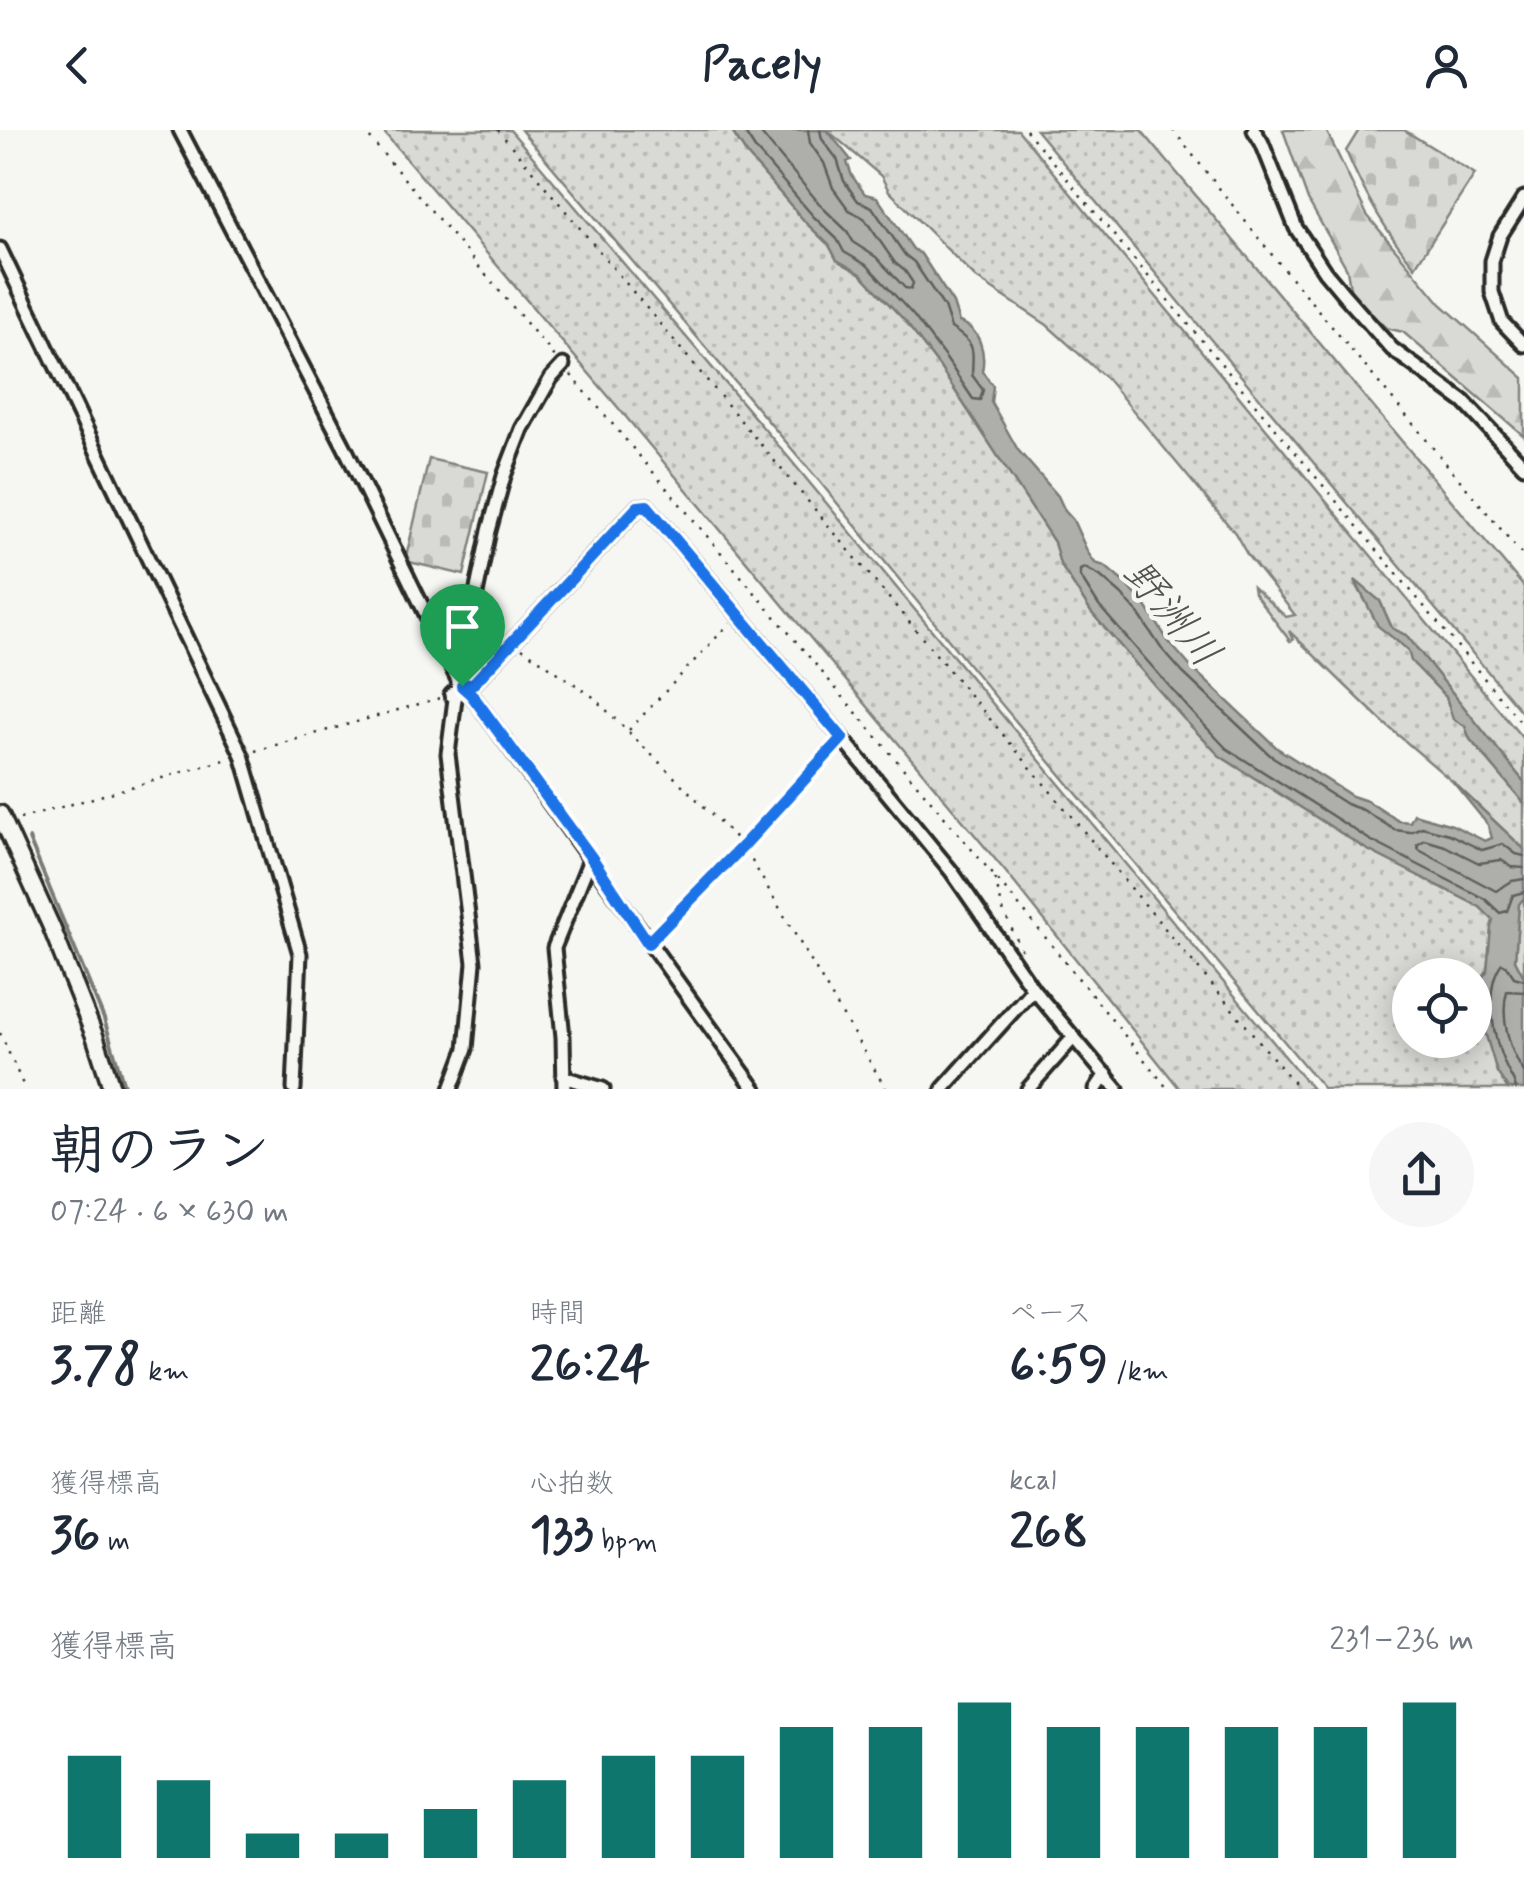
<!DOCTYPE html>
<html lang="ja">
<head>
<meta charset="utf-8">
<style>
	body { margin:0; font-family:Mynerve,"Klee One",sans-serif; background:#f6f6f7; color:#1f2937; height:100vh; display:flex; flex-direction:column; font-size:38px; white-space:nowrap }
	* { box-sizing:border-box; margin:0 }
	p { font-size:32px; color:#747a83 }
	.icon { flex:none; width:55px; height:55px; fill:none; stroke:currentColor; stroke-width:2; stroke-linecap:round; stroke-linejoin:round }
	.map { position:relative; height:959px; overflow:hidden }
	.drawer { display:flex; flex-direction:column; background:#fff; flex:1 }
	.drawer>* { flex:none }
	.fabs { position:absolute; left:1392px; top:828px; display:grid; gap:20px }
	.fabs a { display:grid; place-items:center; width:100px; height:100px; border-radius:50%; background:#fff; box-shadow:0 5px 25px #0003; font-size:50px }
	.pin { position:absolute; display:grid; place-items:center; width:85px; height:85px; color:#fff; margin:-102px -42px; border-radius:50% 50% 50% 0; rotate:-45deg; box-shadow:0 0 10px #0007 }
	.pin .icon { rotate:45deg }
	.round { display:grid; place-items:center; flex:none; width:105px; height:105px; border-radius:52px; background:#f6f6f7 }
	.head { display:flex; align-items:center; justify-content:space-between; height:170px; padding:0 50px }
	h1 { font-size:55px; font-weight:800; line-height:75px }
	.figures { display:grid; grid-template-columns:repeat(3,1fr); gap:15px; height:170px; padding:10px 50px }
	.figures div { display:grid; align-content:center }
	.figures b { font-size:50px; font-weight:800 }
	.figures small { font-size:28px; font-weight:400 }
	.figures p { font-size:28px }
	.chart { height:280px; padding:20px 50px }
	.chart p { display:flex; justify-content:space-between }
	.chart svg { width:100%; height:180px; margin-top:10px; stroke:#0f766e; stroke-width:6 }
	header { display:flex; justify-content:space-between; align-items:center; height:130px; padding:0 50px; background:#fff; font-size:45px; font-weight:800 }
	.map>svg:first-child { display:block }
	.grass { fill:url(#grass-dots); stroke:#828280; stroke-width:2.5; fill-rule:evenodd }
	.forest { fill:url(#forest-firs); stroke:#828280; stroke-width:2.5 }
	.cemetery { fill:url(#cemetery-stones); stroke:#828280; stroke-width:2.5 }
	.water { fill:#aeaeab; stroke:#7a7a78; stroke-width:2.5 }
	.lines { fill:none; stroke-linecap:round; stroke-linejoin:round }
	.shore { stroke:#5f5f5e; stroke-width:2.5 }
	.stream { stroke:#7a7a78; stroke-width:4 }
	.minor-casing { stroke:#2b2b2b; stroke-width:19 }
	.tertiary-casing { stroke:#2b2b2b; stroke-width:22 }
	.path { stroke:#2b2b2b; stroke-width:2.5; stroke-dasharray:2.5 8; stroke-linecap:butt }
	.minor { stroke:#f6f6f2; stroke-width:11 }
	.tertiary { stroke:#f6f6f2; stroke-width:15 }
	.route-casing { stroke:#fff; stroke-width:20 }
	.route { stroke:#1a73e8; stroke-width:12 }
	.labels { text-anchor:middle; stroke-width:9; stroke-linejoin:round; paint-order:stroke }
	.water-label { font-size:42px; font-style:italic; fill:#525251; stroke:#f6f6f2 }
</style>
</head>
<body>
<header><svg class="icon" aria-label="back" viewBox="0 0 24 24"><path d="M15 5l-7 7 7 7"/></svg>Pacely<svg class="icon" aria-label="person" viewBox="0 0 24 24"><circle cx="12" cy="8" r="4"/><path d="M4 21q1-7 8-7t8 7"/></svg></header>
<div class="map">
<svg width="1524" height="959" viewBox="0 0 1524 959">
	<defs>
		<pattern id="grass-dots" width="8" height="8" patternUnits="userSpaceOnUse" patternTransform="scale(2.5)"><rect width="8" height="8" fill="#d9d9d5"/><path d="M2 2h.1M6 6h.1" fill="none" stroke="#babab7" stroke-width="1.8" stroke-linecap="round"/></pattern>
		<pattern id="forest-firs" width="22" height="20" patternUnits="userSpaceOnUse" patternTransform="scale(2.5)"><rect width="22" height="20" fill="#d9d9d5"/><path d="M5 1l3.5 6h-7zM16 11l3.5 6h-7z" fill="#babab7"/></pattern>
		<pattern id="cemetery-stones" width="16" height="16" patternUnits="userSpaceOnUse" patternTransform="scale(2.5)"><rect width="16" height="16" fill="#d9d9d5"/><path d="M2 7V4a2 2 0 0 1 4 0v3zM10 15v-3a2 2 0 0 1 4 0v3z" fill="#babab7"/></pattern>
	</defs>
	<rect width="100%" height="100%" fill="#f6f6f2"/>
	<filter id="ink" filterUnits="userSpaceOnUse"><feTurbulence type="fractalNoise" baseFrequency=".01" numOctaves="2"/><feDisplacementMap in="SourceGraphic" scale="20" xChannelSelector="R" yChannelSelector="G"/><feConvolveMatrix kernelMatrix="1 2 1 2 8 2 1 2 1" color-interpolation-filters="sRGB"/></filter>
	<g filter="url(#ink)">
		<!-- grass -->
		<path class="grass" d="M382,0H510L789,328L1312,959H1180L1005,741L621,281Z
			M521,0H731L748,26L807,94L829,115L837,130L861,144L905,191L939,236L1054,412L1060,434L1091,482L1183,588L1220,626L1366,719L1480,777L1494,790L1481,879L1497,942L1508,959H1324L973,540L820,352ZM1410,845H1475V910H1410Z
			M827,0H1018L1524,610V652L1407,506L1392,498L1380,471L1356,454L1379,496L1408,520L1412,531L1446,567L1453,589L1465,596L1470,609L1524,673V719L1453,652L1384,593L1289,501L1293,510L1290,511L1254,463L1253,457L1286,487L1295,485L1248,426L1235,403L1106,248L1047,195L976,148L889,61L881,46Z
			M1036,0H1141L1524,457V585Z
			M1524,768V847L1515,830L1519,773Z"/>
		<!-- forest -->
		<path class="forest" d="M1283,0H1326L1367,85L1441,174L1524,248V306L1403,202L1386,198L1351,164L1347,139L1308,70Z"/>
		<!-- cemetery -->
		<path class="cemetery" d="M1359,0H1404L1475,44L1415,137C1385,101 1364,64 1346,21Z
			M429,329L488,342L464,445L405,431Z"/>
		<!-- water -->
		<path class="water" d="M731,0H827L851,30L847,32L852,46L865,64L877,67L913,119L921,124L953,173L959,192C980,198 986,223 982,241L993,256L991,272L1018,320L1058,366L1065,381L1073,390L1088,423L1095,433L1105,436L1128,456L1146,476L1169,512L1190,536L1277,618L1352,666L1367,671L1399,691L1410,692L1414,684L1452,695L1485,711L1492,708L1488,695L1453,652L1524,719V768L1519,774L1515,830L1524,847V959H1508L1497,942L1482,892V848L1487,841L1491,797L1493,790L1480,777L1366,719L1220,626L1183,588L1091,482L1060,434L1054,412L939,236L905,191L861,144L837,130L829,115L807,94L748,26Z
			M1355,450L1380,471L1392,498L1407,506L1524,652V673L1470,609L1465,596L1453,589L1446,567L1411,531L1408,520L1378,496Z"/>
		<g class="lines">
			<!-- shore -->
			<path class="shore" d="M743,0L756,20L814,87L837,109L844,122L868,136L913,185L947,230L973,269L980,270L983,260L972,245C973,217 976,214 951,198L944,177L914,132L905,125L872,77L858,71L844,51L837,29L822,9L820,0
				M758,0L823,78L847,101L854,113L876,127L905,158L911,159L913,153L905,141L895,133L864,88L849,80L833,58L824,33L810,13L808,0
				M1524,726L1516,724L1503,714L1482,720L1449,704L1422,697L1410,702L1395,700L1363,680L1346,674L1270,625L1183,543L1161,518L1138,483L1121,464L1100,446L1085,438L1080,440V446L1099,476L1191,581L1226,618L1370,710L1485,769L1500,783L1507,781L1513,765L1524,762
				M1524,738L1512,737L1501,730L1479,733L1445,716L1425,710L1417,715L1419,720L1496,761L1512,751L1524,749
				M1524,862L1507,861C1500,887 1509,920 1524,942
				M1516,959C1514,949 1510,946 1506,937C1493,909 1483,857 1502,833L1506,835L1514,847L1524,850"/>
			<!-- stream -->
			<path class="stream" d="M29,709L104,889L125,959"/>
			<!-- minor casing -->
			<g class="minor-casing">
				<path id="minor" d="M180,0L344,316L461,556L471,564C567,695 659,828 755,959
					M1254,0L1262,13L1296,98L1325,142L1345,166L1392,219L1464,272L1524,336
					M1524,68L1500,106L1492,131V162L1502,192L1524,215
					M0,119L242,625L300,824L294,959
					M451,565L461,556L474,553L638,377L647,376L842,608L952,742L1033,859L1117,959
					M563,947L603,959
					M451,959L466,919L474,833L448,624L455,569L461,556L463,526L489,401L504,346L522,299L551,248L563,235
					M564,959L563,907L554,818L591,727
					M943,959L1033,859
					M1028,959L1074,907
					M1096,959L1106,944"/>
			</g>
			<!-- tertiary casing -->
			<g class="tertiary-casing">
				<path id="tertiary" d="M0,684L51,796L95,907L112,959"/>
			</g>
			<!-- path -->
			<path class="path" d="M363,0L556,228
				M498,0L1299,959
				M1026,0L1524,596
				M1173,0L1268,120L1524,427
				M571,245L1028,786L1168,959
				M522,518L592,566L742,714L886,959
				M629,600L730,493
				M255,621L440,568
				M20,689L228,629
				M995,749L1003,780L1022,821
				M656,805L743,716L833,618
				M0,903L25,959"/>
			<!-- minor -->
			<use href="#minor" class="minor"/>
			<!-- tertiary -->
			<use href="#tertiary" class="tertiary"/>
		</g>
	</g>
	<g class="lines" filter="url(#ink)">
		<!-- route casing -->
		<g class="route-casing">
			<path id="route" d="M647,376L842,608L743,716L648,813L591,727L471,564L462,556L474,553L638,377Z"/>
		</g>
		<!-- route -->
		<use href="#route" class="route"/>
	</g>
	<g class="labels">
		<!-- water labels -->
		<g class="water-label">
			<text transform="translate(1173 482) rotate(50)" y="15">野洲川</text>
		</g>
	</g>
</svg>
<div class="fabs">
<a><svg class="icon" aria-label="locate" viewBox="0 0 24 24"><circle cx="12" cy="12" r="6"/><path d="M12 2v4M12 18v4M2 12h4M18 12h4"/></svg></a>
</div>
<div class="pin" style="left:462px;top:556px;background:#1e9e55"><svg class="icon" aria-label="arrive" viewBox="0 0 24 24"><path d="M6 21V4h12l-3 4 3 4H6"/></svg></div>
</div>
<section class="drawer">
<div class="head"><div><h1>朝のラン</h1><p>07:24 · 6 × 630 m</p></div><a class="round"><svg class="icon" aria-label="share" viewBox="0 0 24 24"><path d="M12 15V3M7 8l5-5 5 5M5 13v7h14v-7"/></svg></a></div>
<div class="figures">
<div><p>距離</p><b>3.78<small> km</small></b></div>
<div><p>時間</p><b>26:24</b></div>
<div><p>ペース</p><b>6:59<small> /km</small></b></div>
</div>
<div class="figures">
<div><p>獲得標高</p><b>36<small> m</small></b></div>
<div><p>心拍数</p><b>133<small> bpm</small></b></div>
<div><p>kcal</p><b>268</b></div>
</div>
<div class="chart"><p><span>獲得標高</span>231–236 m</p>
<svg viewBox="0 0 160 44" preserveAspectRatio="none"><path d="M5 44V19M15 44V25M25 44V38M35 44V38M45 44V32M55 44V25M65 44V19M75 44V19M85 44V12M95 44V12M105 44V6M115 44V12M125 44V12M135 44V12M145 44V12M155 44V6"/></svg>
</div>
</section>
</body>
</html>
